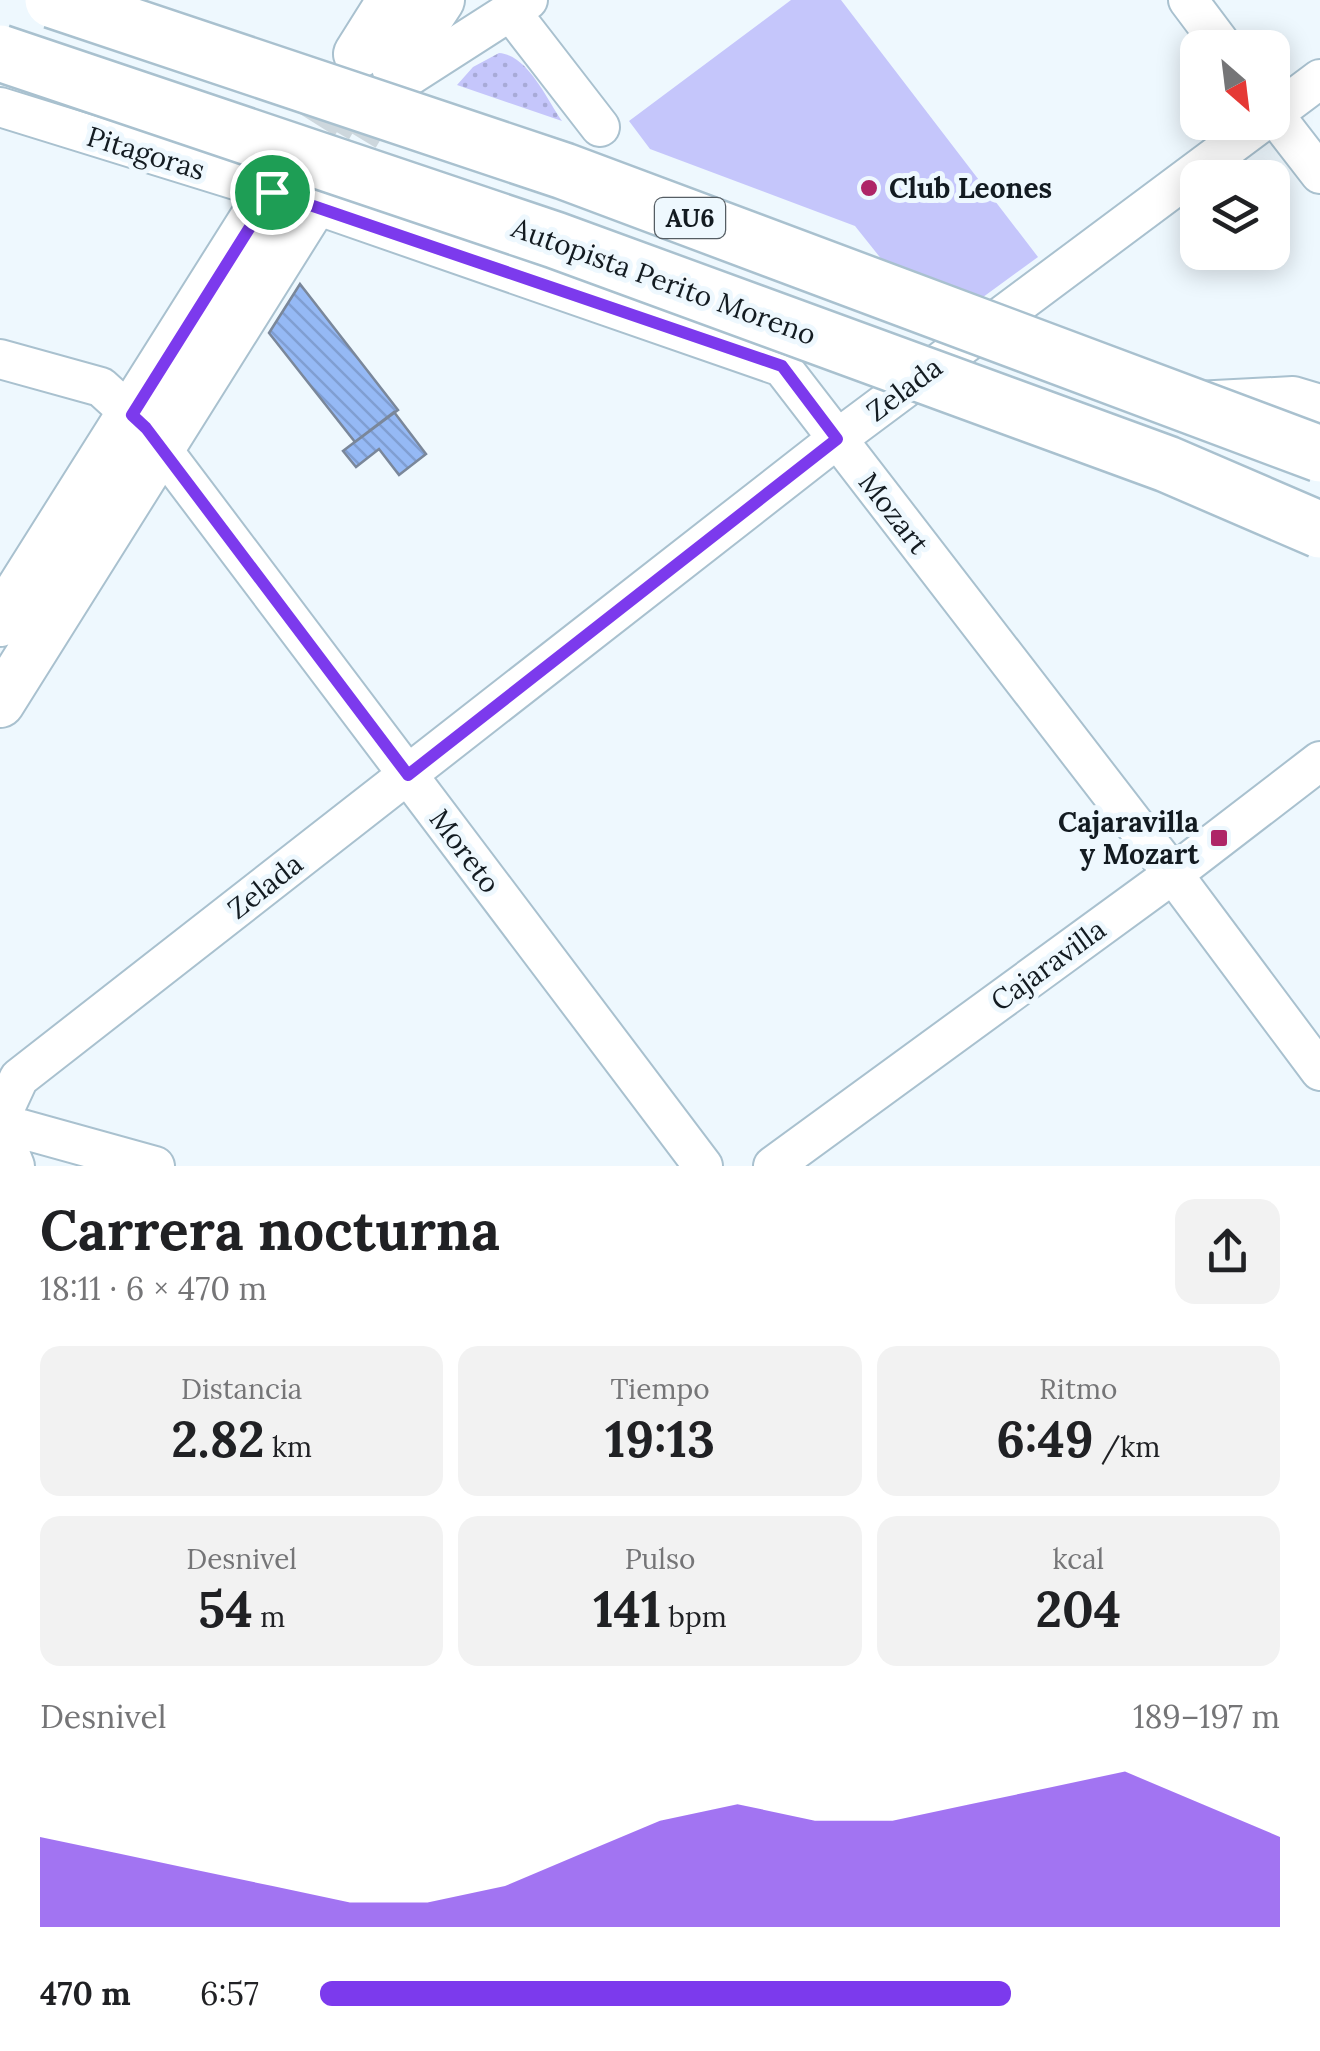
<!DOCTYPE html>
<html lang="es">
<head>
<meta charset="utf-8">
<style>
	body { margin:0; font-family:Lora,serif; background:#f2f2f2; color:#202124; height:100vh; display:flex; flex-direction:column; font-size:38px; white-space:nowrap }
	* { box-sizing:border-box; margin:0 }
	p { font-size:32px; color:#757577 }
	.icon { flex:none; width:55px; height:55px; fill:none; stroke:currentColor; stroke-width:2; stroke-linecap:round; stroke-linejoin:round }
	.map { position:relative; height:1166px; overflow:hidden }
	.sheet { display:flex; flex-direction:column; background:#fff; flex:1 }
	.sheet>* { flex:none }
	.needle { width:65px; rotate:152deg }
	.fabs { position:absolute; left:1180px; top:30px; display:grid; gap:20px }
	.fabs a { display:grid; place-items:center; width:110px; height:110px; border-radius:20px; background:#fff; box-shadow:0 5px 25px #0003; font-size:50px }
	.pin { position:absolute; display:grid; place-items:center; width:85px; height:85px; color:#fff; margin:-42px; border:5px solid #fff; border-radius:50%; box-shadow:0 2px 10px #0007 }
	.round { display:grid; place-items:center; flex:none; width:105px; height:105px; border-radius:20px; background:#f2f2f2 }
	.summary { display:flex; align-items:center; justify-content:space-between; height:170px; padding:0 40px }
	h1 { font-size:55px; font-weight:800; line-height:75px }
	.figures { display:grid; grid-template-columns:repeat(3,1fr); gap:15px; height:170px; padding:10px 40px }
	.figures div { display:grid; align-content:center; border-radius:20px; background:#f2f2f2; text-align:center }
	.figures b { font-size:50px; font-weight:800 }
	.figures small { font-size:28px; font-weight:400 }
	.figures p { font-size:28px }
	.chart { height:280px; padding:20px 40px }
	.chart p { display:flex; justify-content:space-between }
	.chart svg { width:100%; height:180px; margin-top:10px; fill:#7c3aed; opacity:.7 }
	ul { padding:0 40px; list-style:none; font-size:32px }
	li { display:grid; grid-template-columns:160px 120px 1fr; align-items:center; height:75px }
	li i { height:25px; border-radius:12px; background:#7c3aed }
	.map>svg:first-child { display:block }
	.green { fill:url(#green-dots) }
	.pitch { fill:#c5c6fb }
	.building { fill:url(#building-back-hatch); stroke:#7a879a; stroke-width:2.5 }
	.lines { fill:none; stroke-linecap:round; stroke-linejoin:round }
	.minor-tunnel { stroke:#cdd7dd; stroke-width:38; stroke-dasharray:38 19; stroke-linecap:butt }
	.major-tunnel { stroke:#cdd7dd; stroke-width:48; stroke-dasharray:48 24; stroke-linecap:butt }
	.minor-casing { stroke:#a9c1cf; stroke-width:42 }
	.major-casing { stroke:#a9c1cf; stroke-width:52 }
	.minor { stroke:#fff; stroke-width:38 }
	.major { stroke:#fff; stroke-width:48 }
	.highway-bridge-casing { stroke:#a9c1cf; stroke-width:60; stroke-linecap:butt }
	.highway-bridge { stroke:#fff; stroke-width:55 }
	.route-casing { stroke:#fff; stroke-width:20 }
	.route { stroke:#7c3aed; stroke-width:12 }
	.poi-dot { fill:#ae2567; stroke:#eef8fe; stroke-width:4 }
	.labels { text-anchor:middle; stroke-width:10; stroke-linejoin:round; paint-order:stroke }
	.shield { fill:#eef8fe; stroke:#555d63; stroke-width:2.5 }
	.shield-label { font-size:25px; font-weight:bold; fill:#131b21 }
	.street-label { font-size:28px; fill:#131b21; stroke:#eef8fe }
	.poi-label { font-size:28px; font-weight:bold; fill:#131b21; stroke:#eef8fe; text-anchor:start }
</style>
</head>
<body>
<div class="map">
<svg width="1320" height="1166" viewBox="0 0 1320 1166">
	<defs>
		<pattern id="green-dots" width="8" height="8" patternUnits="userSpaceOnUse" patternTransform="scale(2.5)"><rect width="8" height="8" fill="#c5c6fb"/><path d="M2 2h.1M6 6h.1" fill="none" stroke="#a8aad7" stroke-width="1.8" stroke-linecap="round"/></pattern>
		<pattern id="building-back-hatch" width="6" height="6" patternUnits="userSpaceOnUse" patternTransform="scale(2.5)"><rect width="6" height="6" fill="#95b9f5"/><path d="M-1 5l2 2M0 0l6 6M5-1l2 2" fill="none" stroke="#809ed2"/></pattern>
	</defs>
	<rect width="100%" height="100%" fill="#eef8fe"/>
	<!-- green -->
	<path class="green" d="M499,53C528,55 547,100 562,121L457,85L473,67Z"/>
	<!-- pitch -->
	<path class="pitch" d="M791,0H841L1038,257L938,330L855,226L650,149L629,121Z"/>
	<!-- building -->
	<path class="building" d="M300,284L398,410L355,442L269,333Z
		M394,412L426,454L399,475L379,449L356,467L343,451Z"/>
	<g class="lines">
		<!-- minor-tunnel -->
		<path class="minor-tunnel" d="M304,179L362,79"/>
		<!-- major-tunnel -->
		<path class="major-tunnel" d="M276,184L352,63
			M318,197L392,74"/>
		<!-- minor casing -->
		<g class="minor-casing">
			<path id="minor" d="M1188,0L1224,48
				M511,12L600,127
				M411,75L528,0
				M0,107L313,204L782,367L1173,874L1320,1071
				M1272,112L1320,174
				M1272,115L1320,79
				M0,359L101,387L146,428L703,1166
				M1196,401L1293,396L1320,404
				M0,1119L19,1078L837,439L1262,122
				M0,1123L155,1166
				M0,1128L15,1166
				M773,1166L1173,874L1320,761"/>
		</g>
		<!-- major casing -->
		<g class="major-casing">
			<path id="major" d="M358,54L392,0
				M396,67L440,0
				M0,622L271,192
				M0,703L313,204"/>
		</g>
		<!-- minor -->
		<use href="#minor" class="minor"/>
		<!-- major -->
		<use href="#major" class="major"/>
		<!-- highway-bridge casing -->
		<g class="highway-bridge-casing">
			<path id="highway-bridge" d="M53,0L564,171L1320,454
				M0,53L555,240L1167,464L1320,530"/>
		</g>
		<!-- highway-bridge -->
		<use href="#highway-bridge" class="highway-bridge"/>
	</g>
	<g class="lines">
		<!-- route casing -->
		<g class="route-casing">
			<path id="route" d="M272,192L782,366L837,439L408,775L146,428L132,415Z"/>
		</g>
		<!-- route -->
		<use href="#route" class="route"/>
	</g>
	<!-- markers -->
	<g class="poi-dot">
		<circle cx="869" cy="188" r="10"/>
		<rect x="1209" y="828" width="20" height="20" rx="5"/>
	</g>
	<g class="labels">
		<!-- shield labels -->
		<rect class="shield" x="655" y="198" width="70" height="40" rx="8"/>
		<g class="shield-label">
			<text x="690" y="227">AU6</text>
		</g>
		<!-- street labels -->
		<g class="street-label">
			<text transform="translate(146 153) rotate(17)" y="10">Pitagoras</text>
			<text transform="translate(664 281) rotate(20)" y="10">Autopista Perito Moreno</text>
			<text transform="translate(904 389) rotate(-37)" y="10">Zelada</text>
			<text transform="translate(894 513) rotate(52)" y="10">Mozart</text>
			<text transform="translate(465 851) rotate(53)" y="10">Moreto</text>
			<text transform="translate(265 886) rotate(-38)" y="10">Zelada</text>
			<text transform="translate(1048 965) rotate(-36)" y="10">Cajaravilla</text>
		</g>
		<!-- poi labels -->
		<g class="poi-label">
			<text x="889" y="198">Club Leones</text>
			<text x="1199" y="832" text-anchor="end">Cajaravilla<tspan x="1199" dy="32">y Mozart</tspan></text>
		</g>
	</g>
</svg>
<div class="fabs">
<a><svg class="needle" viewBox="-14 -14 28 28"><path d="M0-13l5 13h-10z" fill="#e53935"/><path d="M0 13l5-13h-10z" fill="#757577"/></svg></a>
<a><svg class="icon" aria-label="layers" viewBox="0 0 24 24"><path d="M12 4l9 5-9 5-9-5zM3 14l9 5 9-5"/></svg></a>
</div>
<div class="pin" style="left:272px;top:192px;background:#1e9e55"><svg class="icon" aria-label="arrive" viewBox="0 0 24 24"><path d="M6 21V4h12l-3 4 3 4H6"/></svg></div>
</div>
<section class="sheet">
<div class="summary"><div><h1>Carrera nocturna</h1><p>18:11 · 6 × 470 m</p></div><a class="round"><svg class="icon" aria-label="share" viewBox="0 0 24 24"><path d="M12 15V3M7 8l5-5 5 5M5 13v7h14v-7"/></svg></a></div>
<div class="figures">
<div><p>Distancia</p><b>2.82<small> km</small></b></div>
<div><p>Tiempo</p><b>19:13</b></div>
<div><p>Ritmo</p><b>6:49<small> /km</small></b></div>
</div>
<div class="figures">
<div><p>Desnivel</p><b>54<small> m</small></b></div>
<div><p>Pulso</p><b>141<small> bpm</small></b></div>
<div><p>kcal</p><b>204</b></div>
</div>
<div class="chart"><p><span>Desnivel</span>189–197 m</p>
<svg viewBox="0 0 160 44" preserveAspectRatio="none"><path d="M0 44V22L10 26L20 30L30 34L40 38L50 38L60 34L70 26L80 18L90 14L100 18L110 18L120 14L130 10L140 6L150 14L160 22V44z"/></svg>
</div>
<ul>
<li><b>470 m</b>6:57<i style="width:72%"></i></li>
</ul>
</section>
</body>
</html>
